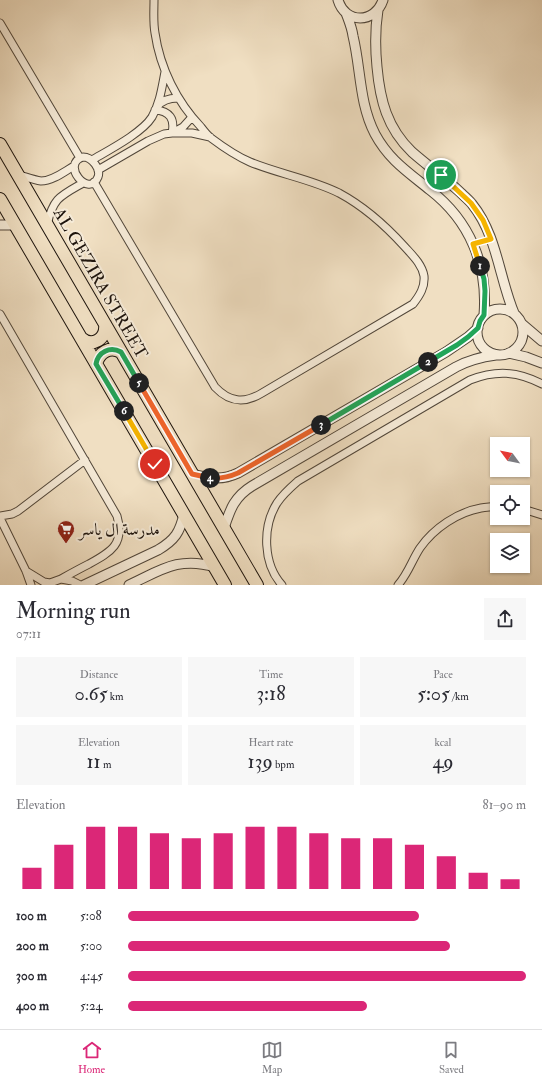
<!DOCTYPE html>
<html lang="en">
<head>
<meta charset="utf-8">
<style>
	body { margin:0; font-family:"IM FELL Double Pica",Amiri,serif; background:#f7f7f7; color:#2b2b33; height:100vh; display:flex; flex-direction:column; font-size:15px; white-space:nowrap }
	* { box-sizing:border-box; margin:0 }
	p { font-size:13px; color:#7c7c81 }
	.icon { flex:none; width:22px; height:22px; fill:none; stroke:currentColor; stroke-width:2; stroke-linecap:round; stroke-linejoin:round }
	.map { position:relative; height:585px; overflow:hidden }
	.panel { display:flex; flex-direction:column; background:#fff; flex:1 }
	.panel>* { flex:none }
	.needle { width:26px; rotate:302deg }
	.fabs { position:absolute; left:490px; top:437px; display:grid; gap:8px }
	.fabs a { display:grid; place-items:center; width:40px; height:40px; border-radius:0px; background:#fff; box-shadow:0 1px 3px #0004; font-size:20px }
	.pin { position:absolute; display:grid; place-items:center; width:34px; height:34px; color:#fff; margin:-17px; border:2px solid #fff; border-radius:50%; box-shadow:0 1px 4px #0007 }
	.km { position:absolute; width:20px; height:20px; margin:-10px; border-radius:50%; background:#222; color:#fff; font-size:11px; line-height:20px; text-align:center }
	.round { display:grid; place-items:center; flex:none; width:42px; height:42px; border-radius:0px; background:#f7f7f7 }
	.overview { display:flex; align-items:center; justify-content:space-between; height:68px; padding:0 16px }
	h1 { font-size:22px; font-weight:600; line-height:30px }
	.metrics { display:grid; grid-template-columns:repeat(3,1fr); gap:6px; height:68px; padding:4px 16px }
	.metrics div { display:grid; align-content:center; border-radius:0px; background:#f7f7f7; text-align:center }
	.metrics b { font-size:20px; font-weight:600 }
	.metrics small { font-size:11px; font-weight:400 }
	.metrics p { font-size:11px }
	.chart { height:112px; padding:8px 16px }
	.chart p { display:flex; justify-content:space-between }
	.chart svg { width:100%; height:72px; margin-top:4px; stroke:#db2777; stroke-width:6 }
	ul { padding:0 16px; list-style:none; font-size:13px }
	li { display:grid; grid-template-columns:64px 48px 1fr; align-items:center; height:30px }
	li i { height:10px; border-radius:5px; background:#db2777 }
	.dock { display:flex; justify-content:space-around; align-items:center; height:56px; border-top:1px solid #e1e1e2; background:#fff; font-size:11px; color:#7c7c81 }
	.dock a { display:grid; justify-items:center; gap:2px }
	.dock .active { color:#db2777 }
	.map>svg:first-child { display:block }
	.lines { fill:none; stroke-linecap:round; stroke-linejoin:round }
	.minor-casing { stroke:#52473a; stroke-width:9 }
	.tertiary-casing { stroke:#52473a; stroke-width:11 }
	.primary-casing { stroke:#1d140d; stroke-width:14 }
	.minor { stroke:#f5ead7; stroke-width:7 }
	.tertiary { stroke:#f5ead7; stroke-width:9 }
	.primary { stroke:#f0dfc2; stroke-width:12 }
	.split-1-casing { stroke:#fff; stroke-width:8 }
	.split-2-casing { stroke:#fff; stroke-width:8 }
	.split-3-casing { stroke:#fff; stroke-width:8 }
	.split-4-casing { stroke:#fff; stroke-width:8 }
	.split-5-casing { stroke:#fff; stroke-width:8 }
	.split-6-casing { stroke:#fff; stroke-width:8 }
	.split-7-casing { stroke:#fff; stroke-width:8 }
	.split-1 { stroke:#f5b400; stroke-width:5 }
	.split-2 { stroke:#22a559; stroke-width:5 }
	.split-3 { stroke:#22a559; stroke-width:5 }
	.split-4 { stroke:#f0652b; stroke-width:5 }
	.split-5 { stroke:#f0652b; stroke-width:5 }
	.split-6 { stroke:#22a559; stroke-width:5 }
	.split-7 { stroke:#f5b400; stroke-width:5 }
	.labels { text-anchor:middle; stroke-width:4; stroke-linejoin:round; paint-order:stroke }
	.street-label { font-size:17px; fill:#1d140d; stroke:#f5ead7 }
	.poi-label { font-size:17px; fill:#1d140d; stroke:#f5ead7; text-anchor:start }
</style>
</head>
<body>
<div class="map">
<svg width="542" height="585" viewBox="0 0 542 585">
	<rect width="100%" height="100%" fill="#f0dfc2"/>
	<filter id="stains"><feTurbulence type="fractalNoise" baseFrequency=".005" numOctaves="4"/><feColorMatrix values="0 0 0 0 .2 0 0 0 0 .09 0 0 0 0 .02 0 0 0 .5 -.17"/></filter>
	<radialGradient id="worn" r=".72"><stop offset=".6" stop-color="#630" stop-opacity="0"/><stop offset="1" stop-color="#630" stop-opacity=".3"/></radialGradient>
	<g class="lines">
		<!-- minor casing -->
		<g class="minor-casing">
			<path id="minor" d="M0,23L80,158
				M157,107C162,100 169,98 178,98
				M155,110C170,111 175,119 172,133
				M174,132L183,127L192,117
				M83,157C92,157 101,169 98,177C89,199 60,164 83,157Z
				M92,160C109,150 142,133 152,117C160,103 162,87 165,72
				M98,170L148,141L164,134L172,133H192L210,137
				M19,175C26,177 34,180 41,181C53,181 65,171 74,166
				M94,182L215,387C229,402 244,404 262,393L413,304C420,295 425,287 424,276C422,264 412,255 404,246C384,224 365,207 339,193C311,179 279,174 250,162C236,156 223,147 211,138C207,135 204,131 201,127C177,102 160,68 155,33C153,22 154,11 154,0
				M47,225C53,198 60,196 83,183
				M0,314L117,516C125,544 111,552 89,564C79,569 70,574 61,579
				M523,509L542,515
				M0,516L12,514L18,511L85,460
				M0,518L26,571L31,585
				M26,571L44,582L50,583L61,579L72,581L80,585
				M282,585C263,564 262,527 277,503C283,494 290,488 298,481L470,380C496,370 517,371 542,384
				M398,585C408,574 412,560 420,548C434,528 458,512 481,508C487,507 492,507 497,506"/>
		</g>
		<!-- tertiary casing -->
		<g class="tertiary-casing">
			<path id="tertiary" d="M338,0C345,24 375,24 383,0
				M378,10C375,29 375,47 377,67C380,100 387,128 412,152C428,166 445,178 461,193C464,196 469,200 472,204C497,235 499,277 514,313
				M346,13C349,21 352,28 353,36C361,69 359,103 375,134C389,160 408,172 430,190C470,221 488,265 484,315
				M0,225H15
				M477 332a23 23 0 1 1 46 0a23 23 0 1 1-46 0Z
				M522,324L542,341
				M509,353L526,357L542,363
				M192,474C210,478 221,481 238,473L446,352L468,337L478,328
				M224,528C230,510 234,497 252,486L456,367C469,360 481,357 496,355
				M84,585L158,550C175,540 180,532 184,514
				M129,585C161,570 179,556 215,567"/>
		</g>
		<!-- primary casing -->
		<g class="primary-casing">
			<path id="primary" d="M0,144L257,585
				M0,199L225,585
				M81,338C92,348 107,339 105,324
				M96,364C99,352 110,346 121,352"/>
		</g>
		<!-- minor -->
		<use href="#minor" class="minor"/>
		<!-- tertiary -->
		<use href="#tertiary" class="tertiary"/>
		<!-- primary -->
		<use href="#primary" class="primary"/>
	</g>
	<g class="lines">
		<!-- split-1 casing -->
		<g class="split-1-casing">
			<path id="split-1" d="M441,175L471,203L483,220L491,239L473,244L480,266"/>
		</g>
		<!-- split-2 casing -->
		<g class="split-2-casing">
			<path id="split-2" d="M428,362L457,345L468,337L478,328L480,321L484,315L485,291L484,279L480,266"/>
		</g>
		<!-- split-3 casing -->
		<g class="split-3-casing">
			<path id="split-3" d="M321,425L428,362"/>
		</g>
		<!-- split-4 casing -->
		<g class="split-4-casing">
			<path id="split-4" d="M210,478C221,479 229,477 238,473L321,425"/>
		</g>
		<!-- split-5 casing -->
		<g class="split-5-casing">
			<path id="split-5" d="M139,383L192,474L210,478"/>
		</g>
		<!-- split-6 casing -->
		<g class="split-6-casing">
			<path id="split-6" d="M124,411L96,364C98,352 110,346 121,352L139,383"/>
		</g>
		<!-- split-7 casing -->
		<g class="split-7-casing">
			<path id="split-7" d="M124,411L155,464"/>
		</g>
		<!-- split-1 -->
		<use href="#split-1" class="split-1"/>
		<!-- split-2 -->
		<use href="#split-2" class="split-2"/>
		<!-- split-3 -->
		<use href="#split-3" class="split-3"/>
		<!-- split-4 -->
		<use href="#split-4" class="split-4"/>
		<!-- split-5 -->
		<use href="#split-5" class="split-5"/>
		<!-- split-6 -->
		<use href="#split-6" class="split-6"/>
		<!-- split-7 -->
		<use href="#split-7" class="split-7"/>
	</g>
	<!-- icons -->
	<defs>
		<g id="supermarket-pin" transform="scale(0.9)"><path d="M0 17L-7.5 6A9.5 9.5 0 1 1 7.5 6Z" fill="#8f2418" stroke="#f5ead7"/><path d="M-6-5.5h2.5l.6 2H6L4.5 2H-2.5L-4.4-4H-6ZM-1.5 3.2a1.3 1.3 0 1 0 .1 0ZM3 3.2a1.3 1.3 0 1 0 .1 0Z" fill="#fff"/></g>
	</defs>
	<g fill-rule="evenodd">
		<use href="#supermarket-pin" x="66" y="529"/>
	</g>
	<g class="labels">
		<!-- street labels -->
		<g class="street-label">
			<text transform="translate(101 283) rotate(60)" y="6">AL GEZIRA STREET</text>
		</g>
		<!-- poi labels -->
		<g class="poi-label">
			<text x="79" y="535">مدرسة ال ياسر</text>
		</g>
	</g>
	<rect width="100%" height="100%" filter="url(#stains)"/>
	<rect width="100%" height="100%" fill="url(#worn)"/>
</svg>
<div class="fabs">
<a><svg class="needle" viewBox="-14 -14 28 28"><path d="M0-13l5 13h-10z" fill="#e53935"/><path d="M0 13l5-13h-10z" fill="#7c7c81"/></svg></a>
<a><svg class="icon" aria-label="locate" viewBox="0 0 24 24"><circle cx="12" cy="12" r="6"/><path d="M12 2v4M12 18v4M2 12h4M18 12h4"/></svg></a>
<a><svg class="icon" aria-label="layers" viewBox="0 0 24 24"><path d="M12 4l9 5-9 5-9-5zM3 14l9 5 9-5"/></svg></a>
</div>
<div class="pin" style="left:441px;top:175px;background:#1e9e55"><svg class="icon" aria-label="arrive" viewBox="0 0 24 24"><path d="M6 21V4h12l-3 4 3 4H6"/></svg></div>
<div class="pin" style="left:155px;top:464px;background:#d93025"><svg class="icon" aria-label="check" viewBox="0 0 24 24"><path d="M5 12l5 5 9-10"/></svg></div>
<b class="km" style="left:480px;top:266px">1</b>
<b class="km" style="left:428px;top:362px">2</b>
<b class="km" style="left:321px;top:425px">3</b>
<b class="km" style="left:210px;top:478px">4</b>
<b class="km" style="left:139px;top:383px">5</b>
<b class="km" style="left:124px;top:411px">6</b>
</div>
<section class="panel">
<div class="overview"><div><h1>Morning run</h1><p>07:11</p></div><a class="round"><svg class="icon" aria-label="share" viewBox="0 0 24 24"><path d="M12 15V3M7 8l5-5 5 5M5 13v7h14v-7"/></svg></a></div>
<div class="metrics">
<div><p>Distance</p><b>0.65<small> km</small></b></div>
<div><p>Time</p><b>3:18</b></div>
<div><p>Pace</p><b>5:05<small> /km</small></b></div>
</div>
<div class="metrics">
<div><p>Elevation</p><b>11<small> m</small></b></div>
<div><p>Heart rate</p><b>139<small> bpm</small></b></div>
<div><p>kcal</p><b>49</b></div>
</div>
<div class="chart"><p><span>Elevation</span>81–90 m</p>
<svg viewBox="0 0 160 44" preserveAspectRatio="none"><path d="M5 44V31M15 44V17M25 44V6M35 44V6M45 44V10M55 44V13M65 44V10M75 44V6M85 44V6M95 44V10M105 44V13M115 44V13M125 44V17M135 44V24M145 44V34M155 44V38"/></svg>
</div>
<ul>
<li><b>100 m</b>5:08<i style="width:73%"></i></li>
<li><b>200 m</b>5:00<i style="width:81%"></i></li>
<li><b>300 m</b>4:45<i style="width:100%"></i></li>
<li><b>400 m</b>5:24<i style="width:60%"></i></li>
</ul>
</section>
<nav class="dock">
<a class="active"><svg class="icon" aria-label="home" viewBox="0 0 24 24"><path d="M3 11l9-7 9 7M6 9v11h12V9"/></svg>Home</a>
<a><svg class="icon" aria-label="map" viewBox="0 0 24 24"><path d="M3 6l6-2 6 2 6-2v14l-6 2-6-2-6 2zM9 4v14M15 6v14"/></svg>Map</a>
<a><svg class="icon" aria-label="saved" viewBox="0 0 24 24"><path d="M7 4h10v16l-5-4-5 4z"/></svg>Saved</a>
</nav>
</body>
</html>
